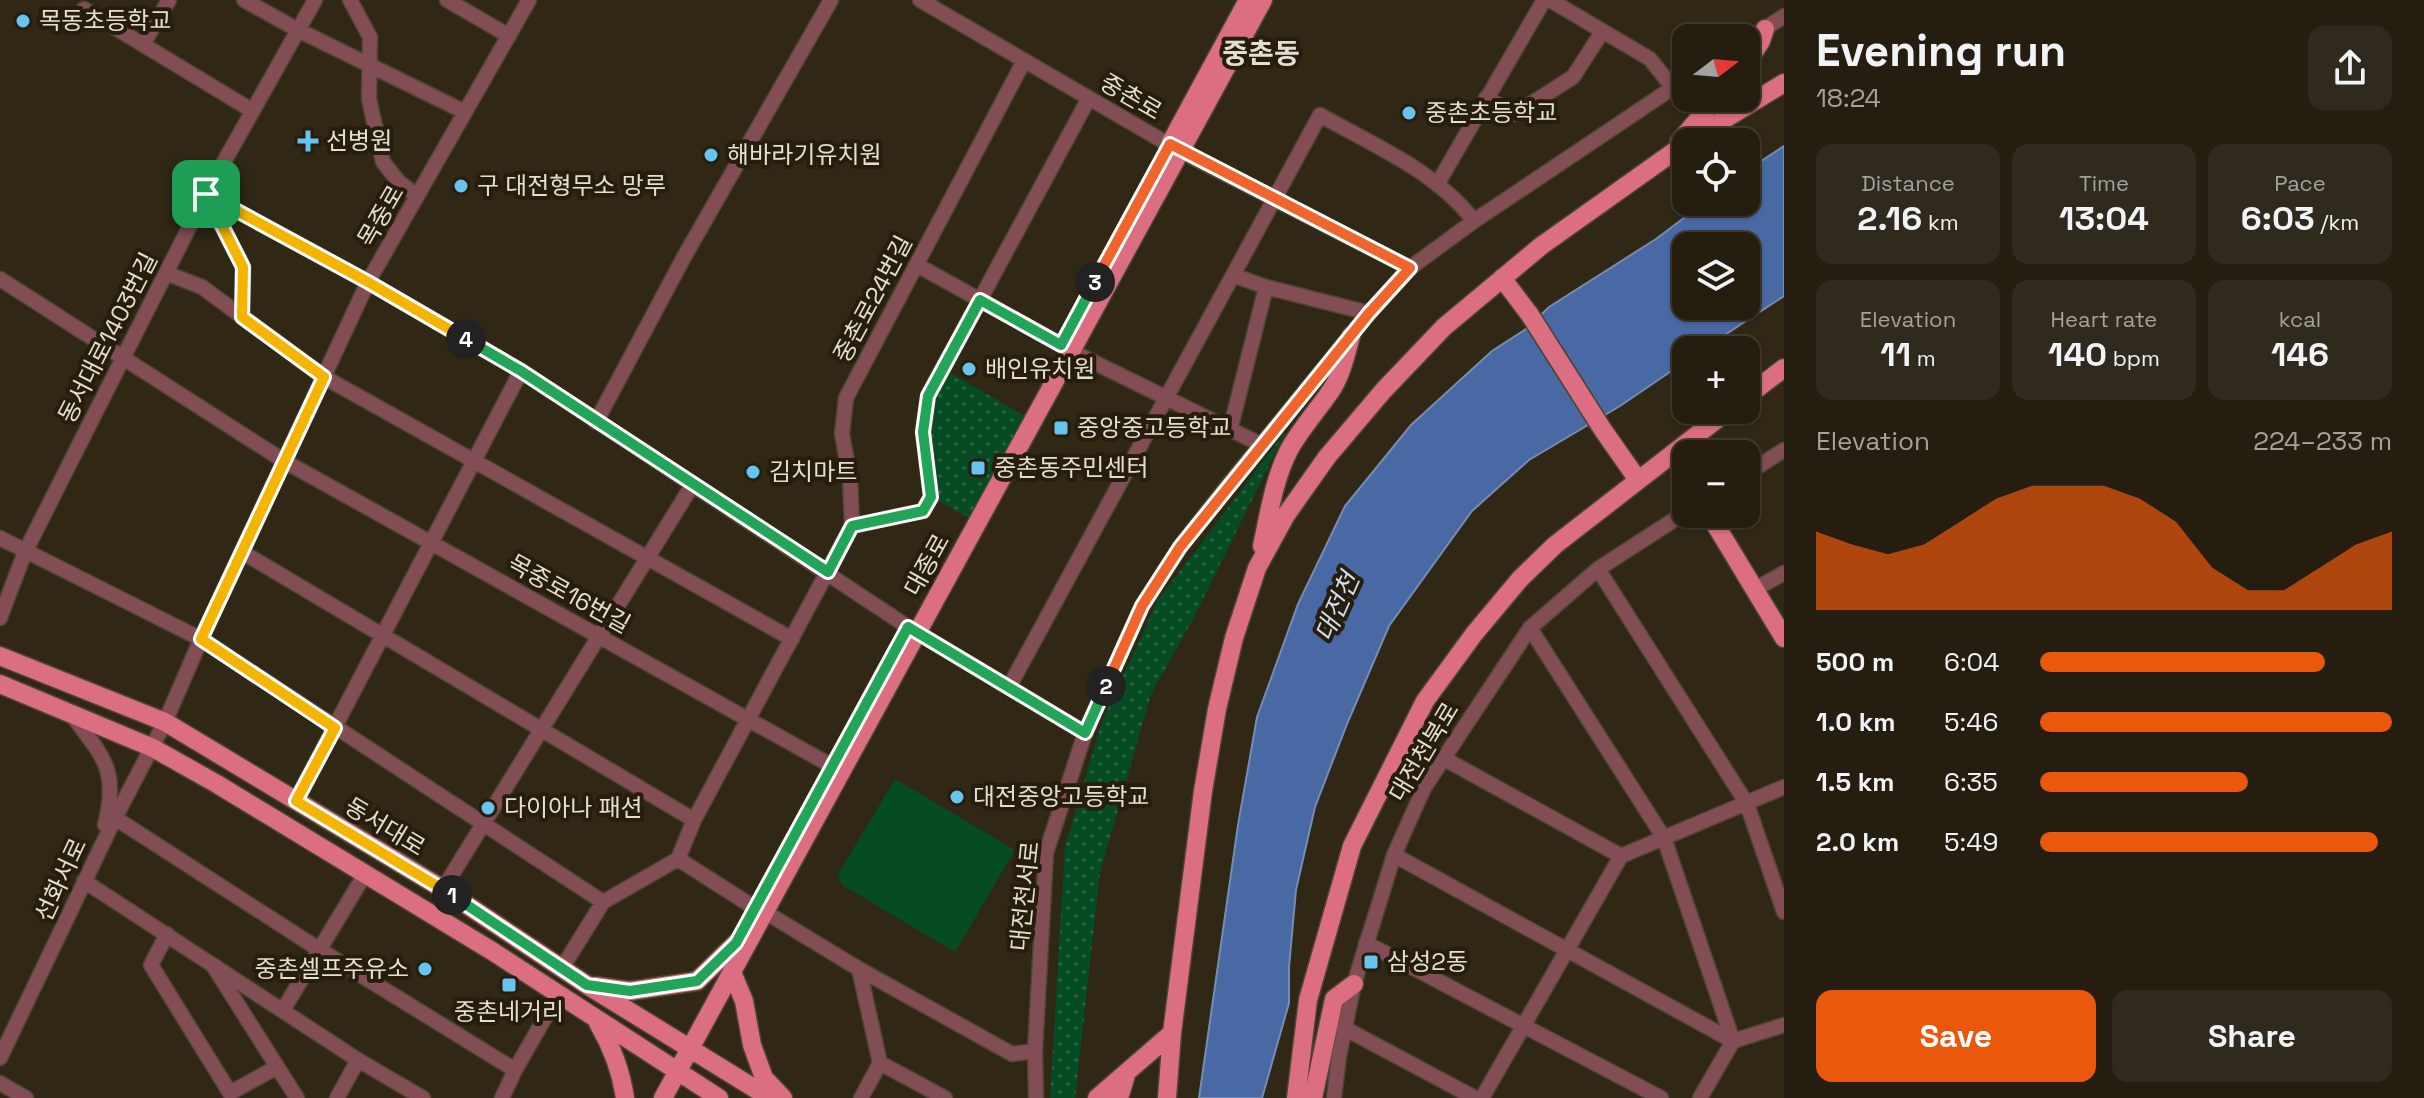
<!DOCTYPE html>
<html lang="en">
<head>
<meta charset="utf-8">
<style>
	body { margin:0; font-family:"Space Grotesk","Noto Sans KR",sans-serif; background:#302a1e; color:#f1f3f6; height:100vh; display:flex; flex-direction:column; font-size:30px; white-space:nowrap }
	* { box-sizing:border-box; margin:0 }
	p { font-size:26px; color:#a3a29f }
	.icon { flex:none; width:44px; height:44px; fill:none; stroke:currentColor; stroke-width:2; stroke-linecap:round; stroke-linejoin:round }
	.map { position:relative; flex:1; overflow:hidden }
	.details { display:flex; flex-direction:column; background:#241d10; width:640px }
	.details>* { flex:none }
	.needle { width:52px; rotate:74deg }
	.controls { position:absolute; left:1672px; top:24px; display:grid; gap:16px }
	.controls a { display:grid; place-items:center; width:88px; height:88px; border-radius:16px; background:#241d10; box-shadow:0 2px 6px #0004,0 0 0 2px #413b30; font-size:40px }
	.pin { position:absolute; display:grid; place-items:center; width:68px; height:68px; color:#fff; margin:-34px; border-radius:16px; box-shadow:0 4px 12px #0006 }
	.km { position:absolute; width:40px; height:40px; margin:-20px; border-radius:50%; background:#222; color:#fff; font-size:22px; line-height:40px; text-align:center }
	.round { display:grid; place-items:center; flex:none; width:84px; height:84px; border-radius:16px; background:#302a1e }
	.head { display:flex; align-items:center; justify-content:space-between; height:136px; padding:0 32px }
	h1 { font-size:44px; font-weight:700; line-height:60px }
	.figures { display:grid; grid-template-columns:repeat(3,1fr); gap:12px; height:136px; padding:8px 32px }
	.figures div { display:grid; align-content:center; border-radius:16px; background:#302a1e; text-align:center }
	.figures b { font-size:34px; font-weight:700 }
	.figures small { font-size:22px; font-weight:400 }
	.figures p { font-size:22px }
	.chart { height:224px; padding:16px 32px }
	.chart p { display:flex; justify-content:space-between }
	.chart svg { width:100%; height:144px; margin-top:8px; fill:#ea580c; opacity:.7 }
	.button { display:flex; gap:16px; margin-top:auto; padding:16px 32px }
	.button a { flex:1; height:92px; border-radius:16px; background:#ea580c; color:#fff; font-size:32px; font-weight:700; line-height:92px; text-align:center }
	.button a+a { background:#302a1e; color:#f1f3f6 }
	ul { padding:0 32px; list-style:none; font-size:26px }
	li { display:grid; grid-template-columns:128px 96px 1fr; align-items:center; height:60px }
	li i { height:20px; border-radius:10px; background:#ea580c }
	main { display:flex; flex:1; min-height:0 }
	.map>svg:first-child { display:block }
	.park { fill:url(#park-dots) }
	.pitch { fill:#054b24 }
	.water { fill:#4869a4; stroke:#768cb2; stroke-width:2; fill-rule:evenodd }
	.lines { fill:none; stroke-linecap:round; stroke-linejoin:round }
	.minor-casing { stroke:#4d4433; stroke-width:17 }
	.major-casing { stroke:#4d4433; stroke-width:21 }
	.minor { stroke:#834d55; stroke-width:14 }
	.major { stroke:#db6e81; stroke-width:18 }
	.split-1-casing { stroke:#fff; stroke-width:16 }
	.split-2-casing { stroke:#fff; stroke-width:16 }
	.split-3-casing { stroke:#fff; stroke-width:16 }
	.split-4-casing { stroke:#fff; stroke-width:16 }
	.split-5-casing { stroke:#fff; stroke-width:16 }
	.split-1 { stroke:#f5b400; stroke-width:10 }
	.split-2 { stroke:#22a559; stroke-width:10 }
	.split-3 { stroke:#f0652b; stroke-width:10 }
	.split-4 { stroke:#22a559; stroke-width:10 }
	.split-5 { stroke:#f5b400; stroke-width:10 }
	.poi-dot { fill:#66c4ef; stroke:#261d0c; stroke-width:3 }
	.labels { text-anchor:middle; stroke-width:8; stroke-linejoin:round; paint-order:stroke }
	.poi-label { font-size:24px; fill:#e3ddd3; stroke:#261d0c; text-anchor:start }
	.street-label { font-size:24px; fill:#e3ddd3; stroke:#261d0c }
	.water-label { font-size:26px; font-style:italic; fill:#d2ddee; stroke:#261d0c }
	.quarter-label { font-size:28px; font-weight:bold; fill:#e3ddd3; stroke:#261d0c }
</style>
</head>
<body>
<main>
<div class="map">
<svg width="1784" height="1098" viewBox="0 0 1784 1098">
	<defs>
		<pattern id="park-dots" width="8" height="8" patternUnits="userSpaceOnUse" patternTransform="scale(2)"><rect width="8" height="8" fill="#054b24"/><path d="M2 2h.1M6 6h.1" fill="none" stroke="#296443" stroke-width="1.8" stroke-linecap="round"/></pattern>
	</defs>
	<rect width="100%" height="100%" fill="#302715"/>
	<!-- park -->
	<path class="park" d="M944,369L1028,418L973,520L931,497L928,396Z
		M1286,431L1193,619L1151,694L1100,872L1075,1098H1050L1065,847L1102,721L1158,600Z"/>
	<!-- pitch -->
	<path class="pitch" d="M895,779L1015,850L955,952L842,885L838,874Z"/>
	<!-- water -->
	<path class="water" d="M1784,146V296L1702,350H1686V361L1620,406L1529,460L1472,511L1389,626L1347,724L1315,807L1296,890L1289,967V1003L1262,1098H1199L1238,825L1257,717L1298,604L1345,506L1411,425L1492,351L1526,329L1549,307L1656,239L1705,202H1746V171ZM1686,246H1746V306H1686Z"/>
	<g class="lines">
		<!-- minor casing -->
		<g class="minor-casing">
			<path id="minor" d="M244,0L298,30L465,112
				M350,0L370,37L369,99L383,162L399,182L417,196
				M447,0L509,36
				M920,0L1180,151L1410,268
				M1550,0L1650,59L1673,88
				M84,9L253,111
				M1746,41L1784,16
				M143,44L169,0
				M1486,98L1515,114L1573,77L1602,32
				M1438,183L1544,0
				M206,194L368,282L521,371L908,627L1085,733
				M206,195L243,267L242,317
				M917,265L1061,345
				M166,273L202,287L324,377L792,639
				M1233,275L1266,287L1369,313
				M0,279L284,461L832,766
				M1071,351L1262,445
				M596,422L684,257L831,0
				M1230,430L1266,287
				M1746,474L1784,450
				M852,526L923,511L931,497L923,432L928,396L1089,98
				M0,538L201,639L603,902
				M242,552L694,820
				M1598,569L1747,804L1784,912
				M1755,589L1784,573
				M0,618L25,552L166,273L206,194L315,0
				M1530,628L1664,838L1733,1041
				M1009,687L1320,115C1373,145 1436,171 1474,221
				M71,714C103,757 119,769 105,825
				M1443,758L1621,856
				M296,801L521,371
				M115,818L320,950L515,1070
				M1394,855L1733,1041
				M678,859L755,908
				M84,881L358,1060L423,1098
				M443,889L693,484
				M765,912L859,969L1012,1054L1035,1051
				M167,934L151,965L230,1093L277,1067
				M1366,943L1661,1098
				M214,967L297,1098
				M562,968L603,902L678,859L694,820L852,526L850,478L842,434L846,398L1024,61
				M859,969L880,1063L861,1098
				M283,1010L365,874
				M1344,1028L1475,1098
				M0,1058L115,818L165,722L201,639L368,282L529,0
				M880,1063L945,1098
				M0,1083L26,1098
				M337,1098L358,1060
				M502,1098L515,1070L558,995
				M1036,1098L1035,1051L1046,853L1085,733L1142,606L1180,547L1224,490L1369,313L1410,268L1474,221L1686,79
				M1334,1098L1339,1056L1354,984L1394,855L1424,788L1530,628L1598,569L1686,512
				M1482,1098L1621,856L1784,787
				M1700,1098L1733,1041L1784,1025"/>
		</g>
		<!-- major casing -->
		<g class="major-casing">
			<path id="major" d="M1746,64L1761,41L1765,29
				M1171,142L1248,0
				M1679,142L1716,98
				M1687,142L1784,83
				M1502,278L1530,315L1603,430L1638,480
				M1746,397L1784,368
				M1709,514L1784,638
				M1262,546C1269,514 1274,479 1289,450C1301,428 1318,410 1332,389C1342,373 1346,354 1351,336
				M0,656L165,722L443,889L587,985L770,1098
				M0,684L153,748L217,784L492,951L719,1098
				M732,972L744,1001L752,1045L764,1078L783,1098
				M595,986L630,991L697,981L736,943
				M598,1023C612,1047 621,1070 625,1098
				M663,1098L1263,0
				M1097,1098L1127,1072
				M1119,1098L1127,1072L1172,1033
				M1167,1098L1172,1033L1203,791L1217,709L1234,638L1257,568L1286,515L1327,457L1383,391L1444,327L1541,246L1686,143
				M1296,1098L1308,1000L1352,846L1425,701L1474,634L1520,579L1555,545L1729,410
				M1313,1098L1334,999L1354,984"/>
		</g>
		<!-- minor -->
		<use href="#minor" class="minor"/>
		<!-- major -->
		<use href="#major" class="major"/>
	</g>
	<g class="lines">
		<!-- split-1 casing -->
		<g class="split-1-casing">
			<path id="split-1" d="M206,194L243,267L242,317L324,377L201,639L335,728L296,801L452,895"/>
		</g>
		<!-- split-2 casing -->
		<g class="split-2-casing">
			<path id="split-2" d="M452,895L587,985L630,991L697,981L736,943L908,627L1085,733L1106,686"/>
		</g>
		<!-- split-3 casing -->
		<g class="split-3-casing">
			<path id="split-3" d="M1095,282L1170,144L1410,268L1369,313L1180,547L1142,606L1106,686"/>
		</g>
		<!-- split-4 casing -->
		<g class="split-4-casing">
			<path id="split-4" d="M466,339L521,371L828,572L852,526L923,511L931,497L923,432L928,396L980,300L1061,345L1095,282"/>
		</g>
		<!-- split-5 casing -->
		<g class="split-5-casing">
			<path id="split-5" d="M206,194L368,282L466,339"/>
		</g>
		<!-- split-1 -->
		<use href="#split-1" class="split-1"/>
		<!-- split-2 -->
		<use href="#split-2" class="split-2"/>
		<!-- split-3 -->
		<use href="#split-3" class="split-3"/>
		<!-- split-4 -->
		<use href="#split-4" class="split-4"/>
		<!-- split-5 -->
		<use href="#split-5" class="split-5"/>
	</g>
	<!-- markers -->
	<g class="poi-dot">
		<circle cx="23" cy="21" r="8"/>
		<circle cx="1409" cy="113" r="8"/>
		<path d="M304 129h8v8h8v8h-8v8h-8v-8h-8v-8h8z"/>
		<circle cx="711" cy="155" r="8"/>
		<circle cx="461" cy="186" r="8"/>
		<circle cx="969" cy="369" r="8"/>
		<rect x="1053" y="420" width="16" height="16" rx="4"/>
		<rect x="970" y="460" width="16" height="16" rx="4"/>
		<circle cx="753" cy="472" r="8"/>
		<circle cx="957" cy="797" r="8"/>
		<circle cx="488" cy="808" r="8"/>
		<rect x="1363" y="954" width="16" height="16" rx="4"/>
		<circle cx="425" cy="969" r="8"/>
		<rect x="501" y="977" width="16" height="16" rx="4"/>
	</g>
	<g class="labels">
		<!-- poi labels -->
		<g class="poi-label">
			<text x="39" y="29">목동초등학교</text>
			<text x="1425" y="121">중촌초등학교</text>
			<text x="326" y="149">선병원</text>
			<text x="727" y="163">해바라기유치원</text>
			<text x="477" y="194">구 대전형무소 망루</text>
			<text x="985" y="377">배인유치원</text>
			<text x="1077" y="436">중앙중고등학교</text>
			<text x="994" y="476">중촌동주민센터</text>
			<text x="769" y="480">김치마트</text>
			<text x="973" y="805">대전중앙고등학교</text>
			<text x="504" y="816">다이아나 패션</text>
			<text x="1387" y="970">삼성2동</text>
			<text x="409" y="977" text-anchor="end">중촌셀프주유소</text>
			<text x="509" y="1020" text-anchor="middle">중촌네거리</text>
		</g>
		<!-- street labels -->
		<g class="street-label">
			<text transform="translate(1131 97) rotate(30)" y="8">중촌로</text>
			<text transform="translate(381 216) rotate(-60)" y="8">목중로</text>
			<text transform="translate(873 299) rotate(-62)" y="8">중촌로24번길</text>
			<text transform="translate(108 338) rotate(-63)" y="8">동서대로1403번길</text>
			<text transform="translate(927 565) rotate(-61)" y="8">대종로</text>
			<text transform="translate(569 594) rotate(29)" y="8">목중로16번길</text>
			<text transform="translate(1424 752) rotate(-59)" y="8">대전천북로</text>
			<text transform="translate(385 827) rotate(31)" y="8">동서대로</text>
			<text transform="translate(61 880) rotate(-65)" y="8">선화서로</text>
			<text transform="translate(1025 896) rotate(-84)" y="8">대전천서로</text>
		</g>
		<!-- water labels -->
		<g class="water-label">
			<text transform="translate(1337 607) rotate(-66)" y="9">대전천</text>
		</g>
		<!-- quarter labels -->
		<g class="quarter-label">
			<text x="1261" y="63">중촌동</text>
		</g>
	</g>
</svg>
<div class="controls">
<a><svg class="needle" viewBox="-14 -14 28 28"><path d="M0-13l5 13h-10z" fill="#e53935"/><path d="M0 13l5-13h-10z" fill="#a3a29f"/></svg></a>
<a><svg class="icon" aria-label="locate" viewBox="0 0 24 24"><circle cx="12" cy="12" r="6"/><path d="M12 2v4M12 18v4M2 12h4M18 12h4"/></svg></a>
<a><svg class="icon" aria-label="layers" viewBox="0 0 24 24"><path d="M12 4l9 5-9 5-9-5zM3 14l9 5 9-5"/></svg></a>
<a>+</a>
<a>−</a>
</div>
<div class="pin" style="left:206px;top:194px;background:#1e9e55"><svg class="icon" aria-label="arrive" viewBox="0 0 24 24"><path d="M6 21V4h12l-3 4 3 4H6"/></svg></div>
<b class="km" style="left:452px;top:895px">1</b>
<b class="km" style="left:1106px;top:686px">2</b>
<b class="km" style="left:1095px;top:282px">3</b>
<b class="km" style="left:466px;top:339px">4</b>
</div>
<section class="details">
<div class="head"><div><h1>Evening run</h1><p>18:24</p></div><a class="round"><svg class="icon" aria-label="share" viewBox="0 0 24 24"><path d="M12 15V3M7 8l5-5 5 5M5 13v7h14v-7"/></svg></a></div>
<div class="figures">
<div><p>Distance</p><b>2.16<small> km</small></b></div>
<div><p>Time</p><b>13:04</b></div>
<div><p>Pace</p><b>6:03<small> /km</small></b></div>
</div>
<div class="figures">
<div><p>Elevation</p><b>11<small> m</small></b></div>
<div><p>Heart rate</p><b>140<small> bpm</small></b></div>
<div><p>kcal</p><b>146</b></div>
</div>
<div class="chart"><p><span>Elevation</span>224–233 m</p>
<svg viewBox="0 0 160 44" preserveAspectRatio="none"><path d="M0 44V20L10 24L20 27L30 24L40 17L50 10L60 6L70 6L80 6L90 10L100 17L110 31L120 38L130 38L140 31L150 24L160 20V44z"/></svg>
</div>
<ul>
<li><b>500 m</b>6:04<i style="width:81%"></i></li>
<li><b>1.0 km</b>5:46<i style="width:100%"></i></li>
<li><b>1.5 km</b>6:35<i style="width:59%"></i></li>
<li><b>2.0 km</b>5:49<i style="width:96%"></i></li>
</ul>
<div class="button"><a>Save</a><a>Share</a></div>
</section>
</main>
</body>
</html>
